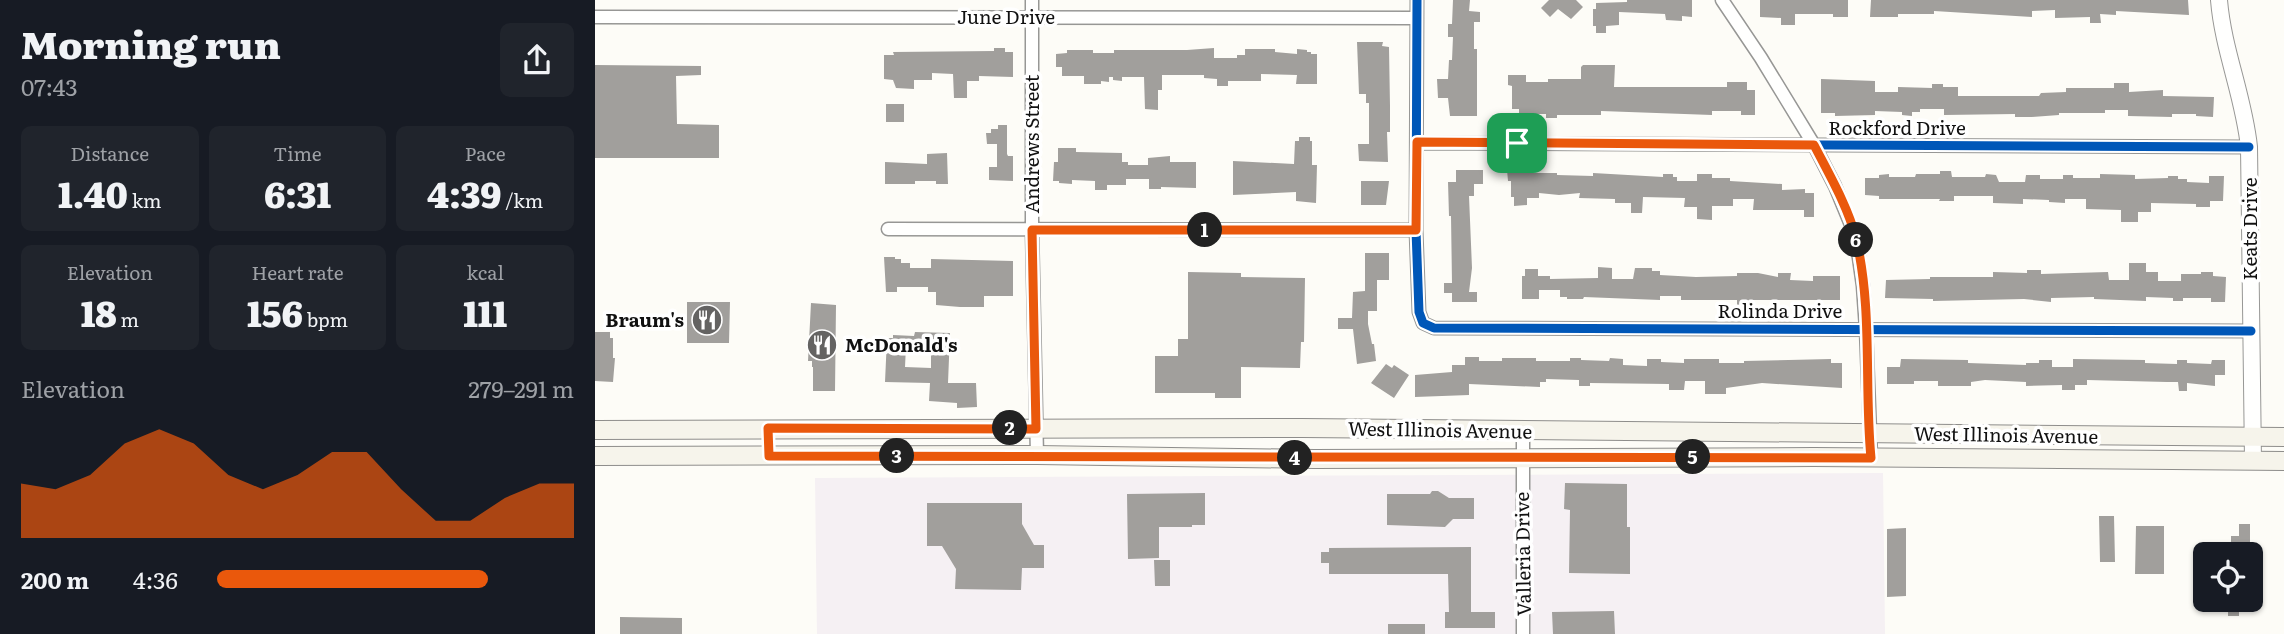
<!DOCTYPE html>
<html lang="en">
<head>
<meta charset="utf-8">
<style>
	body { margin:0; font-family:Literata,serif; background:#20242c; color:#f1f3f6; height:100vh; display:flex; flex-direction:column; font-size:26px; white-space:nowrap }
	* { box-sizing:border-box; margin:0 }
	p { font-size:23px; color:#9ea1a6 }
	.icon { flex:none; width:38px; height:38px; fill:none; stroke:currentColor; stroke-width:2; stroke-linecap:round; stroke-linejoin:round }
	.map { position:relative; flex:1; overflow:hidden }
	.sheet { display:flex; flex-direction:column; background:#171b24; width:595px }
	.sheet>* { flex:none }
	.buttons { position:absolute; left:1598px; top:542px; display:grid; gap:14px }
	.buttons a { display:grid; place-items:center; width:70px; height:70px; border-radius:10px; background:#171b24; box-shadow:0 2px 5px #0004; font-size:35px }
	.pin { position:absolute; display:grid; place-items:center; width:60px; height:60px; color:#fff; margin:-30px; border-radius:14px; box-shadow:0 4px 10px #0006 }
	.km { position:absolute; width:35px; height:35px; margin:-18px; border-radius:50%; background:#222; color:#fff; font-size:19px; line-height:35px; text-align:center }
	.round { display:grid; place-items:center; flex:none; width:74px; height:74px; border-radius:10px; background:#20242c }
	.summary { display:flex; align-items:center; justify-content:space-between; height:119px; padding:0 21px }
	h1 { font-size:38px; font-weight:800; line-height:52px }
	.stats { display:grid; grid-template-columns:repeat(3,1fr); gap:10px; height:119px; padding:7px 21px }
	.stats div { display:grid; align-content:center; border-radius:10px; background:#20242c; text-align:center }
	.stats b { font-size:35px; font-weight:800 }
	.stats small { font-size:19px; font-weight:400 }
	.stats p { font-size:19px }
	.chart { height:196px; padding:14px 21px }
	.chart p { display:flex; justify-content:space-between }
	.chart svg { width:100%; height:126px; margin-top:7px; fill:#ea580c; opacity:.7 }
	ul { padding:0 21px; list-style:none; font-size:23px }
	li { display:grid; grid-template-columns:112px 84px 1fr; align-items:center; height:52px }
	li i { height:18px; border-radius:9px; background:#ea580c }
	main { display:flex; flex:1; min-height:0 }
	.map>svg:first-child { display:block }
	.industrial { fill:#f5f0f3 }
	.building { fill:#a19f9c; fill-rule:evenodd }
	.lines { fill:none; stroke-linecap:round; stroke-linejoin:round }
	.minor-casing { stroke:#979795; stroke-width:15 }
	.tertiary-casing { stroke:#979795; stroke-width:18 }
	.secondary-casing { stroke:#8e8d8b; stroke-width:20 }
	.minor { stroke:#fffffe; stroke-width:12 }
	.tertiary { stroke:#fffffe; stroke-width:16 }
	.secondary { stroke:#f6f4eb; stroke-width:18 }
	.cycleway-casing { stroke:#fff; stroke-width:13 }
	.cycleway { stroke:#0057b8; stroke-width:9 }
	.route-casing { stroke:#fff; stroke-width:14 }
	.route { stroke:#ea580c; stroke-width:9 }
	.labels { text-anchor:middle; stroke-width:7; stroke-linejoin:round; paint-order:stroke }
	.street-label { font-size:19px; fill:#111; stroke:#fff }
	.poi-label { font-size:19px; font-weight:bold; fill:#111; stroke:#fff; text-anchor:end }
</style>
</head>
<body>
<main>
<section class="sheet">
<div class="summary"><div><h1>Morning run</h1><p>07:43</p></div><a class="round"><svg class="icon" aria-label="share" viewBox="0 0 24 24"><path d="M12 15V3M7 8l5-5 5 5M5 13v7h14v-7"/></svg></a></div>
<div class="stats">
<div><p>Distance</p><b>1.40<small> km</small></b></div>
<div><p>Time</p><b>6:31</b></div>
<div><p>Pace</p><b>4:39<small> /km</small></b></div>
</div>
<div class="stats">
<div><p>Elevation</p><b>18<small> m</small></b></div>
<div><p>Heart rate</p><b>156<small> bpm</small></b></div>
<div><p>kcal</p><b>111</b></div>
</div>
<div class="chart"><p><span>Elevation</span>279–291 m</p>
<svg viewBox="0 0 160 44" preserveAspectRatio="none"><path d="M0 44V25L10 27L20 22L30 11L40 6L50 11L60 22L70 27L80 22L90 14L100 14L110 27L120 38L130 38L140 30L150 25L160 25V44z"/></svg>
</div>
<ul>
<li><b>200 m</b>4:36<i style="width:76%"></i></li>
</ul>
</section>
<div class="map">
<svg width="1689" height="634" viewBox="0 0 1689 634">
	<rect width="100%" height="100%" fill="#fdfcf7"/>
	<!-- industrial -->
	<path class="industrial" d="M1288,473L1290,634H222L220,478Z"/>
	<!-- building -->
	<path class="building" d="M858,0H875L874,11L885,12V22H879V49H882V116H855L853,98H843L842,79H853L854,60H857L858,37H853V24H857Z
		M954,0H981L988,7L976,19L963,9L955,17L946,8Z
		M1032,0H1097V17L1087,16V21L1071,20L1070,14L1024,12V25L1011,26V33H1001V26H998V9H1001V3L1032,2Z
		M1165,0H1253V17H1238V14H1200V25H1186V18L1165,17Z
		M1276,0H1593L1594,15L1521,11V15L1505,14L1506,23H1495V17L1460,18V10L1437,11V17L1339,11V14H1303V17H1275Z
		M762,42H788L787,46L794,47L795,106V132H792L793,162L764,161L763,144H774V103H771V94H764Z
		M399,48H410V52H418V77L384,76V81H372V98H359L358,74L337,73V80H319V89L301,88L298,80L289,79V55H299L298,52L399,51Z
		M619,48V58H642V55H650V49H680V52L702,54V49L712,50V52H716V54H722V84H701L702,75L666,74V81H633V86H622V79L609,78V75H567V90H563V110L550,109L549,77H527V81L518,80V77H514V82L506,81V84H489V76H467V67H461V54L472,53V50H498V53H519V50H592Z
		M0,65L106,66V75L81,76L82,124L124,125V158H0Z
		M988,65H1020L1019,87H1132V82H1152V90H1160V115H1146V111H1117V115L1006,111V115H962V118H951V114H924V109H917V86L913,85V75H931V82H953V79H986V67Z
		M1226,79L1280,81V92H1303V87L1337,88V84H1348V87H1363V96H1444L1446,93L1471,92V88H1519V83H1534V92L1568,90V96L1619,97L1618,117L1601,116V114H1577V117L1533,116V110H1510V113H1464V115L1437,117H1420V114L1349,115V109H1325V112H1317V116L1307,115V112L1280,111V115L1240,116V113H1226Z
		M291,104H309V122H291Z
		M403,125H412V154L413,156H418V181L394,180V167H402V144H392L391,133H396V129H403Z
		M704,137H715V141H717V165H722L721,203L701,201V192L638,195V161L699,164L700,141H704Z
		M463,148H481V152L527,153V162H533V165H553V158L575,156V162H601V188L566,187V189H554V179H531V185H512V190H500V181L477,180V184L464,183V181H458L459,162H463Z
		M352,153L353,184H341V181H320V184H290V162L332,164V154Z
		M861,170H888V184H879V196H874L877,268L874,292H882V302H857V293H849V283H857L856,216H854L853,182H861Z
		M912,170H930V173H962V175L998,176V173L1068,177V174H1078V177H1082V181H1102V174H1117V178H1135V181L1187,184V190L1210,189V193H1219V217H1209V210H1158L1159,199H1138V206H1117V220L1102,219V207H1089L1090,198L1048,197L1047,213H1036V203H1020V199L984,198L985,193L964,195L944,193V198H932V205L919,206V197H916V181H913Z
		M1345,171H1356L1357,177H1390L1391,174L1401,175L1404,182H1430L1431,175H1445V179H1468V175H1478V178H1505V174L1540,175V179L1573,178V176H1583V179H1592V182L1614,183V176H1629L1628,201H1615V207H1601V204L1556,203V212H1543V222H1526V210L1491,209V199H1470V203L1454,202V200L1428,199V204L1398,203V196H1359V201H1344L1345,199H1284V196L1270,195V178H1284V175L1294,174V177H1320L1321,174H1345Z
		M766,181H794L791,205H766Z
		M770,253H794V280H782V311H773V324L777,344H779L781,361L762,364L758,329H743V318H757L758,292L770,291Z
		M289,257H300V259H306V263H315V268H336V259L418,261V296H389V307H365L341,305V292H333V287H302V292H291Z
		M1534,263H1551V272H1563V281H1586V274H1606V272H1618V276L1631,277L1630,302H1616V298H1588V301H1578V298L1551,297V301L1499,299V297L1456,298V302L1429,299L1338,301V299L1290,298L1291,280L1335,279V277H1398V272L1432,273V270H1446V274L1513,272L1514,280H1534Z
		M1003,267L1017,268V279H1038L1040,268H1057V271H1065V275L1101,277L1142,276V273H1163L1183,277V273H1196L1195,280L1218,281V276H1245V300H1155L1154,313H1142V300H1086V296H1065V300L989,297L988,299H972V297H965V290H944V299H927V276H930V269H943V276H955V279L1003,278Z
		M593,272L646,273V277L710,278L709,342H706L705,368L646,367V398H620V393H560V356H583V339H593Z
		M92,302H135L134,343H92Z
		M216,303L241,305L240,391H218V367H217V361H213Z
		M0,332H15V338H18V358H20L18,382L0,381Z
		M320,332L355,333L353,383H381L382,407L362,408V403L334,401L335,383L290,382L292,338H298V335L319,336ZM311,346L336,347V368L310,367Z
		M870,357H884V361H907V358H941V361H975V358H986V360L1014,361L1015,358L1028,359V365L1052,366V359H1066V362L1089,363V359H1124V363H1149V361L1236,359V363H1247V388L1167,383L1131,388V394H1110V381H1090L1089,390H1074V384L995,383V386H984V380L951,379V382H945V387L874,384V395L820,397V375L857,372V365H870Z
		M1306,359L1373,360V363L1431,365V363H1444V360H1457V367H1478V359L1550,360V363L1582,364V360H1592V363L1616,364L1617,360H1630V375H1620V386L1592,383V391H1584L1583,382H1572L1492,380V385H1480V390H1467V385L1431,386V382L1390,380L1376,382V386H1343V381H1319V384H1292V367H1305Z
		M791,364L797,368L799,365L814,375L799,398L776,383Z
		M970,483L1032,484V527H1035V574L974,573L975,510L969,509Z
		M837,491H843L854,498H879V519H858L850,527L792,525V494H835Z
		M610,493V525H597V527H564V558L533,559L532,494Z
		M332,503H427V524L439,545H449V568H427L426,590L360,589L361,569L347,546H332Z
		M1504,516H1519L1520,562H1505Z
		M1644,524H1655V555H1636V536H1644Z
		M1541,526H1569V574H1540Z
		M1311,528V596L1292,597V529Z
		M876,547V612H900V628H850V612H854L853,574H734V563H726V552H734V548Z
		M559,560H575V586H560Z
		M1633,600H1644V616H1633Z
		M1019,611L1020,634H958L957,612Z
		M25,617L87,618V634H25Z
		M793,624H830V634H793Z"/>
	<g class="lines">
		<!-- minor casing -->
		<g class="minor-casing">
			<path id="minor" d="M437,0V230L442,455
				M822,0L821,230L824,312L828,323L839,328L1656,331
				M1127,0L1166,58L1219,145L1240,186L1261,237L1268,286L1271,329L1276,458
				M0,17L822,18
				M822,143L1654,147
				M293,229L821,230
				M928,432V634"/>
		</g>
		<!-- tertiary casing -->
		<g class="tertiary-casing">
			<path id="tertiary" d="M1624,0C1628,50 1649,97 1654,147L1658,461"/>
		</g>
		<!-- secondary casing -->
		<g class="secondary-casing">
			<path id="secondary" d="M0,430L707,428L1689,437
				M0,456L442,455L719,459L1219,457L1689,461"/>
		</g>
		<!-- minor -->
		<use href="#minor" class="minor"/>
		<!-- tertiary -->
		<use href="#tertiary" class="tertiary"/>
		<!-- secondary -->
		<use href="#secondary" class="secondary"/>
		<!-- cycleway casing -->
		<g class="cycleway-casing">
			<path id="cycleway" d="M822,0L821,230L824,312L828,323L839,328L1656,331
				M822,143L1654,147"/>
		</g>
		<!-- cycleway -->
		<use href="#cycleway" class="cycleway"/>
	</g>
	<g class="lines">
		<!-- route casing -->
		<g class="route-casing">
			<path id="route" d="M822,142L1219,145C1234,174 1253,207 1261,238C1278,310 1269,386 1276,458L174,456L173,428L441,429L437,230H821Z"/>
		</g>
		<!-- route -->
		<use href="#route" class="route"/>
	</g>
	<!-- icons -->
	<defs>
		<g id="restaurant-disc" transform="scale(1.575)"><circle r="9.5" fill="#646362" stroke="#fff"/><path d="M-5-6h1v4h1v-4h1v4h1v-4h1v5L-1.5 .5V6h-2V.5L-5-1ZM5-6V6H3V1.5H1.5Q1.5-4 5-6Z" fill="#fff"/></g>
	</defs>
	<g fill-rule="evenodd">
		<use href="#restaurant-disc" x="112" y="320"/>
		<use href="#restaurant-disc" x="227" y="345"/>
	</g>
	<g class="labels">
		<!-- street labels -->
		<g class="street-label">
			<text x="411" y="24">June Drive</text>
			<text x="1302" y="135">Rockford Drive</text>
			<text transform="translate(437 144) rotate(-90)" y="7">Andrews Street</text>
			<text transform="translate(1655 229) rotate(-90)" y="7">Keats Drive</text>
			<text x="1185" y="318">Rolinda Drive</text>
			<text transform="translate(845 430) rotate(1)" y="7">West Illinois Avenue</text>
			<text transform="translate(1411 435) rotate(1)" y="7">West Illinois Avenue</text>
			<text transform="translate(928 554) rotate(-91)" y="7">Valleria Drive</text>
		</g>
		<!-- poi labels -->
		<g class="poi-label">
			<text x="89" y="327">Braum's</text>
			<text x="250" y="352" text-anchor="start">McDonald's</text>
		</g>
	</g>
</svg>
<div class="buttons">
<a><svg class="icon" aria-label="locate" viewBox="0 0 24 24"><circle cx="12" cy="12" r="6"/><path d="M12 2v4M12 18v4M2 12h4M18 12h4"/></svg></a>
</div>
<div class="pin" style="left:922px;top:143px;background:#1e9e55"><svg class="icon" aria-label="arrive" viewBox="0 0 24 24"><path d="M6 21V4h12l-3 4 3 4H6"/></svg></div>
<b class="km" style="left:610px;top:230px">1</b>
<b class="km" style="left:415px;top:428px">2</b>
<b class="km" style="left:302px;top:456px">3</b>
<b class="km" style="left:700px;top:458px">4</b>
<b class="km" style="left:1098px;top:457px">5</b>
<b class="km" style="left:1261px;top:240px">6</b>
</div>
</main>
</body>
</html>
